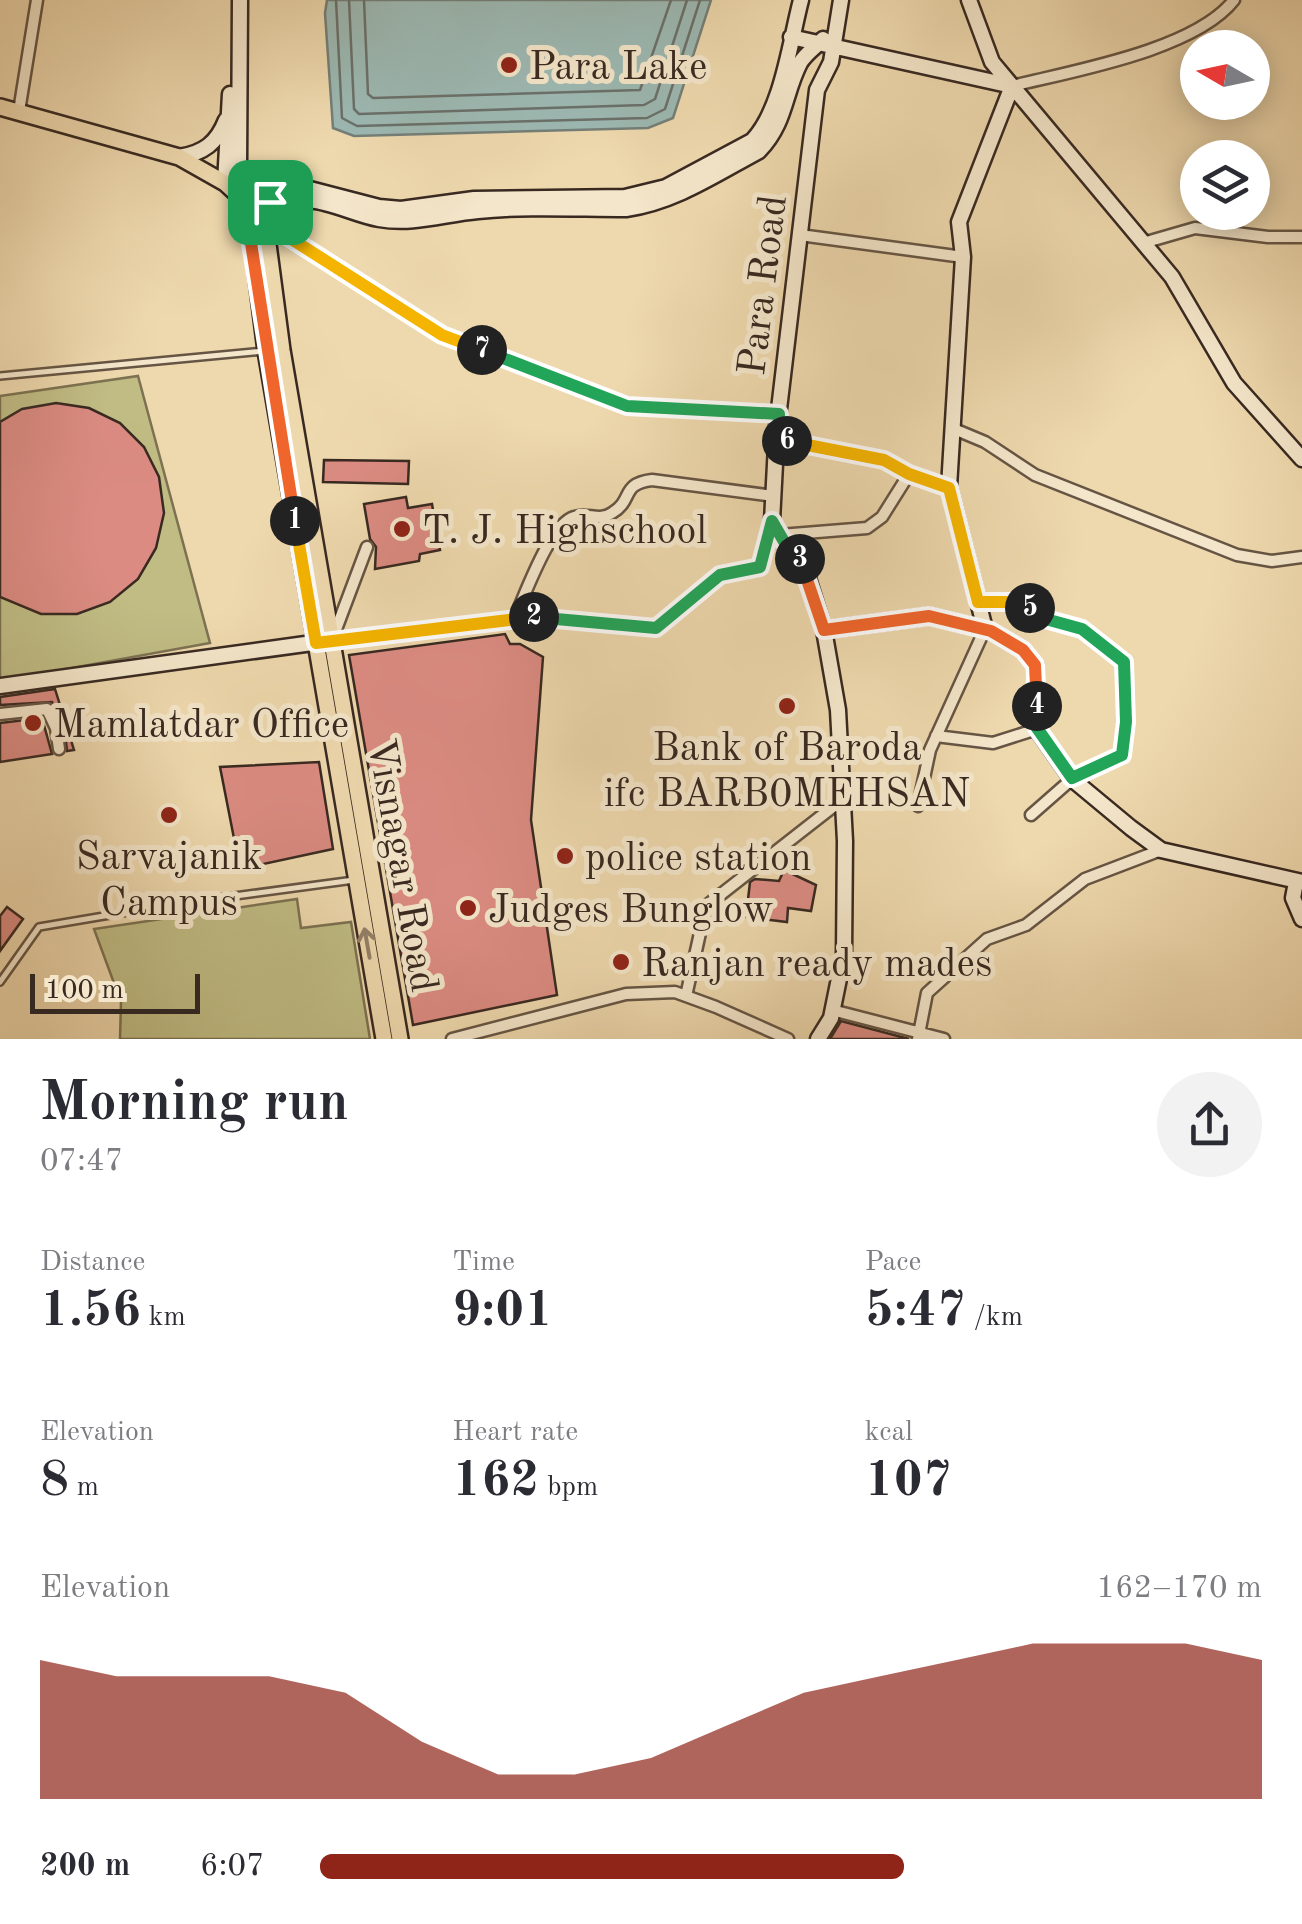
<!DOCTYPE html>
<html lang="en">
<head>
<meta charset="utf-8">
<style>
	body { margin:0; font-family:"Old Standard TT",serif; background:#f2f2f3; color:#2b2b33; height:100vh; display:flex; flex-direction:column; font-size:38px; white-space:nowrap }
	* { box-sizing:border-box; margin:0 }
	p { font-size:32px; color:#7c7c81 }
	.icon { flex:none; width:55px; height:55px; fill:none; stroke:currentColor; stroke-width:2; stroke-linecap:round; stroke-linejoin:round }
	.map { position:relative; height:1039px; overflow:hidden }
	.drawer { display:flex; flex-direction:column; background:#fff; flex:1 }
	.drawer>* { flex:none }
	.needle { width:65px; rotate:279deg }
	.buttons { position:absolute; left:1180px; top:30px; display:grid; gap:20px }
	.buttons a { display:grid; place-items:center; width:90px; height:90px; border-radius:50%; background:#fff; box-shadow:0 5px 25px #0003; font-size:50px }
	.scale { position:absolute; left:30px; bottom:25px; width:170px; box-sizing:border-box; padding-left:10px; border:5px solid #382921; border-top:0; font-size:28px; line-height:35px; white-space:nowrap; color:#382921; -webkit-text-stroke:8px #f4e6ca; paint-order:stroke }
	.pin { position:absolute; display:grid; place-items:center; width:85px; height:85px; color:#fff; margin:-42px; border-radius:20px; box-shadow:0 5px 15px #0006 }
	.km { position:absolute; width:50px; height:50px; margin:-25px; border-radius:50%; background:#222; color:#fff; font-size:28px; line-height:50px; text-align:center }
	.round { display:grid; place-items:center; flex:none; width:105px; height:105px; border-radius:52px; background:#f2f2f3 }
	.overview { display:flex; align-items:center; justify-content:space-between; height:170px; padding:0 40px }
	h1 { font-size:55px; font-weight:700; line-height:75px }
	.metrics { display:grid; grid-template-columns:repeat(3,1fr); gap:15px; height:170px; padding:10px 40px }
	.metrics div { display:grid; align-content:center }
	.metrics b { font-size:50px; font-weight:700 }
	.metrics small { font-size:28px; font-weight:400 }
	.metrics p { font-size:28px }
	.chart { height:280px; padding:20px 40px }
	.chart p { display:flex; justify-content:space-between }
	.chart svg { width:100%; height:180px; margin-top:10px; fill:#8f2418; opacity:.7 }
	ul { padding:0 40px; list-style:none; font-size:32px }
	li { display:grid; grid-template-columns:160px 120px 1fr; align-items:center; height:75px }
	li i { height:25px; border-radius:12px; background:#8f2418 }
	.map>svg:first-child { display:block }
	.green { fill:#c0bc84; stroke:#7c7252; stroke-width:2.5 }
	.water { fill:#9cb8b2; stroke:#747f78; stroke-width:2.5 }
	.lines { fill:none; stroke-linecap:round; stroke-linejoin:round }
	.shore { stroke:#6a706a; stroke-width:2.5 }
	.building { fill:#db8b82; stroke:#382921; stroke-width:2.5 }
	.lane-casing { stroke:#654; stroke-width:10 }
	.street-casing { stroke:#654; stroke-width:15 }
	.secondary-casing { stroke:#382921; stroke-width:19 }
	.primary-casing { stroke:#382921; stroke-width:20 }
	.lane { stroke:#f4e6ca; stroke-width:5 }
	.street { stroke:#f4e6ca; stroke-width:10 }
	.secondary { stroke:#f4e6ca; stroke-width:14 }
	.primary { stroke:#eed8ad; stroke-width:15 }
	.oneway { stroke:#938067 }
	.split-1-casing { stroke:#fff; stroke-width:20 }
	.split-2-casing { stroke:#fff; stroke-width:20 }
	.split-3-casing { stroke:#fff; stroke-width:20 }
	.split-4-casing { stroke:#fff; stroke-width:20 }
	.split-5-casing { stroke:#fff; stroke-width:20 }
	.split-6-casing { stroke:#fff; stroke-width:20 }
	.split-7-casing { stroke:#fff; stroke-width:20 }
	.split-8-casing { stroke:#fff; stroke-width:20 }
	.split-1 { stroke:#f0652b; stroke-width:12 }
	.split-2 { stroke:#f5b400; stroke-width:12 }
	.split-3 { stroke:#22a559; stroke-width:12 }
	.split-4 { stroke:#f0652b; stroke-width:12 }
	.split-5 { stroke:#22a559; stroke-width:12 }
	.split-6 { stroke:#f5b400; stroke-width:12 }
	.split-7 { stroke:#22a559; stroke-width:12 }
	.split-8 { stroke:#f5b400; stroke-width:12 }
	.poi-dot { fill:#8f2418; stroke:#f4e6ca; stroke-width:4 }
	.labels { text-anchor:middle; stroke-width:10; stroke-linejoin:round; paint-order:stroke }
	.poi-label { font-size:40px; fill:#382921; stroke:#f4e6ca; text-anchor:start }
	.street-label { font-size:40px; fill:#382921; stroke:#f4e6ca }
</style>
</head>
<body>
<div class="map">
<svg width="1302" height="1039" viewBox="0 0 1302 1039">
	<rect width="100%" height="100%" fill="#eed8ad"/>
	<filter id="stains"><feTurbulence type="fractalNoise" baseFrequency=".002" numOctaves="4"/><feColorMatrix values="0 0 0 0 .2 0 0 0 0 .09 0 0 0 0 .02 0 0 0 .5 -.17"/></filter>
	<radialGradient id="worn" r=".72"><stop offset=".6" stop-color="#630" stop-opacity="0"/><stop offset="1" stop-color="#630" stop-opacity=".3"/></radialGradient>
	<!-- green -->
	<path class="green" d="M138,376L210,643L0,681V396Z
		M297,899L301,928L351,922L370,1039H120L121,1002L94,929Z"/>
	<!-- water -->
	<path class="water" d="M327,0H711L673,118L648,128L354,136L333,128L325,13Z"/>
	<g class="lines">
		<!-- shore -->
		<path class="shore" d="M336,0L342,118L357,126L647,118L665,109L700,0
			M349,0L354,109L359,114L644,105L655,99L687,0
			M364,0L368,94L373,98L640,90L671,0"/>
	</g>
	<!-- building -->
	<path class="building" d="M56,403L89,408L120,423L144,447L159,477L164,513L156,548L138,579L110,602L77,614H41L0,597V422L22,409Z
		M324,460L409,461L408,484L323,482Z
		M406,497L408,508L432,504L440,550L420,554L419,561L375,569L376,547L370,539L364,504Z
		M505,634L510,644H520L543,657L531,820L557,995L413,1025L349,655Z
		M55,689L74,750L67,751L64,725L52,702L0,705V697Z
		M42,718L52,754L0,762V723Z
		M319,762L333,849L240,869L220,767Z
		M784,870L816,885L811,911L788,908L787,922L746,917L750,882L755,879L779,881Z
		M7,907L23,919L0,951V916Z
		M841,1021L909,1039H830Z"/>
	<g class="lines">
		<!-- lane casing -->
		<g class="lane-casing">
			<path id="lane" d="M0,376L265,351
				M0,982L39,927L175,904L354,880"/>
		</g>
		<!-- street casing -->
		<g class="street-casing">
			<path id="street" d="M1012,86C1073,71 1195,50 1234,0
				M19,111L37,0
				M271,226L442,335L627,406L779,414
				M800,235L963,257
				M1143,243L1195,228L1268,237H1302
				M954,429L985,442L1035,475L1237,555L1272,561L1302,557
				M778,439L884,460L909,474L949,487
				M780,535L867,528L882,517L909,474
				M367,547L332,640L542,616L656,628L720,575L760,567L772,522
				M978,602H1021L1041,618L1082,629L1124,662L1126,722L1122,755L1072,779L1031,815
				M514,619C525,596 549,525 574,517C588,512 599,522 612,513C634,500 620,484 652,480L774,496
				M0,714L47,709L56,728L59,749
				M936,736L993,743L1037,729
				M918,806L930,750L985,629
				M686,996L706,906L843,799
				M832,1010L944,1039
				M452,1039L626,994L675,992L716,1007L788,1039
				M918,1039L927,993L987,939L1026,925L1085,879L1161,850"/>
		</g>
		<!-- secondary casing -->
		<g class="secondary-casing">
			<path id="secondary" d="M240,0L239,167L245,187L259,200
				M969,0L992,62L1172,277L1234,383L1302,459
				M791,37L1012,86L959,222L963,257L949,487L985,629
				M179,157C204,153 217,143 226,120
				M225,183L230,94
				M269,202L289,189L302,187L379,207L401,209L474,199L625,197L666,187L752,141C782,110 790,42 801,0
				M276,209C306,186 345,213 379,219C414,225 444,214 478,211C527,206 577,209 626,209C675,202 716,174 759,151C786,123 784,94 800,63C806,53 816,47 823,39
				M824,630L929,616L991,631L1023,650L1035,665L1037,729L1072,779L1131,828L1161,850L1302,882
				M0,686L327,641
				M1296,882L1293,898L1302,919
				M818,1039L831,1018L844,954L845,841L838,710L824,630L803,562L786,545L772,521L777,426L817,90L831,62L841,0"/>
		</g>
		<!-- primary casing -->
		<g class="primary-casing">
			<path id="primary" d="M0,107L179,157L225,183L250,206
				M247 215a15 15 0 1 1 30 0a15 15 0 1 1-30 0Z
				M250,224L266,351L384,1039
				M266,229L282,350L400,1039"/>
		</g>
		<!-- lane -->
		<use href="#lane" class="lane"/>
		<!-- street -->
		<use href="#street" class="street"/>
		<!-- secondary -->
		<use href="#secondary" class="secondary"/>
		<!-- primary -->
		<use href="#primary" class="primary"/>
	</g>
	<!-- one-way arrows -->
	<defs><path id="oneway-shaft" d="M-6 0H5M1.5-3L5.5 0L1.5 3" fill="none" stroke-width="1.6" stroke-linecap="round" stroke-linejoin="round" transform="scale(2.5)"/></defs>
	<use class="oneway" href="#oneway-shaft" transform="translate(367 943) rotate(-100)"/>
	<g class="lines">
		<!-- split-1 casing -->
		<g class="split-1-casing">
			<path id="split-1" d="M270,202H254L247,212V218L295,521"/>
		</g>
		<!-- split-2 casing -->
		<g class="split-2-casing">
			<path id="split-2" d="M295,521L316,643L534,617"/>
		</g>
		<!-- split-3 casing -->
		<g class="split-3-casing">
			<path id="split-3" d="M534,617L656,628L720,575L760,567L772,521L786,545L800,559"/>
		</g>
		<!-- split-4 casing -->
		<g class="split-4-casing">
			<path id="split-4" d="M800,559L824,630L929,616L991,631L1023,650L1035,665L1037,706"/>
		</g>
		<!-- split-5 casing -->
		<g class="split-5-casing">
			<path id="split-5" d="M1030,608L1042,618L1082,629L1124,662L1126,722L1122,755L1072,778L1037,728V706"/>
		</g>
		<!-- split-6 casing -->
		<g class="split-6-casing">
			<path id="split-6" d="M787,441L884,460L909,474L949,488L978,602H1022L1030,608"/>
		</g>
		<!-- split-7 casing -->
		<g class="split-7-casing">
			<path id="split-7" d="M482,350L627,406L779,414L778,439L787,441"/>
		</g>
		<!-- split-8 casing -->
		<g class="split-8-casing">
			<path id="split-8" d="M270,202L277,214L271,226L442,335L482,350"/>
		</g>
		<!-- split-1 -->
		<use href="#split-1" class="split-1"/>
		<!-- split-2 -->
		<use href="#split-2" class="split-2"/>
		<!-- split-3 -->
		<use href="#split-3" class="split-3"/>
		<!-- split-4 -->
		<use href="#split-4" class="split-4"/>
		<!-- split-5 -->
		<use href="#split-5" class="split-5"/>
		<!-- split-6 -->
		<use href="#split-6" class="split-6"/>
		<!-- split-7 -->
		<use href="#split-7" class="split-7"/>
		<!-- split-8 -->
		<use href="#split-8" class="split-8"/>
	</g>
	<!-- markers -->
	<g class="poi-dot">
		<circle cx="509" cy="65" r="10"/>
		<circle cx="402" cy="529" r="10"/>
		<circle cx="787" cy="706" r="10"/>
		<circle cx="33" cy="723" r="10"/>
		<circle cx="169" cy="815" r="10"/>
		<circle cx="565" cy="856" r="10"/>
		<circle cx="468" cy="908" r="10"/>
		<circle cx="621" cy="962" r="10"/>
	</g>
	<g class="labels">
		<!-- poi labels -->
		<g class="poi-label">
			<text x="529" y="79">Para Lake</text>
			<text x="422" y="543">T. J. Highschool</text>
			<text x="53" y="737">Mamlatdar Office</text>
			<text x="787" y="760" text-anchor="middle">Bank of Baroda<tspan x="787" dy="46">ifc BARB0MEHSAN</tspan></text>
			<text x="169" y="869" text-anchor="middle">Sarvajanik<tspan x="169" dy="46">Campus</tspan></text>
			<text x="585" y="870">police station</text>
			<text x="488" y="922">Judges Bunglow</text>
			<text x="641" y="976">Ranjan ready mades</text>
		</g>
		<!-- street labels -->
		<g class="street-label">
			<text transform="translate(761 285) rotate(-83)" y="14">Para Road</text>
			<text transform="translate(404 865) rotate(80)" y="14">Visnagar Road</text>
		</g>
	</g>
	<rect width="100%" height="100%" filter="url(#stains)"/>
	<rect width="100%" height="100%" fill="url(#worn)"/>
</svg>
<div class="buttons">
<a><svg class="needle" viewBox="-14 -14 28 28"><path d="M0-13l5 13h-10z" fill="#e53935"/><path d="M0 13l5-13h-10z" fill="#7c7c81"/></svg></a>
<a><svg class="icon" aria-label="layers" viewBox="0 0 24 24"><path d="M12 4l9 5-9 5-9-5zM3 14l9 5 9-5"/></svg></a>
</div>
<div class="scale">100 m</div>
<div class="pin" style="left:270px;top:202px;background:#1e9e55"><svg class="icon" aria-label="arrive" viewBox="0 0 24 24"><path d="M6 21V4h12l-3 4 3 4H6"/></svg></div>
<b class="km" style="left:295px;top:521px">1</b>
<b class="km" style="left:534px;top:617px">2</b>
<b class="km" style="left:800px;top:559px">3</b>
<b class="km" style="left:1037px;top:706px">4</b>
<b class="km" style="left:1030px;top:608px">5</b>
<b class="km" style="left:787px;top:441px">6</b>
<b class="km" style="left:482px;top:350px">7</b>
</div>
<section class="drawer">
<div class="overview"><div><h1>Morning run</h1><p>07:47</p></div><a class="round"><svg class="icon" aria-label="share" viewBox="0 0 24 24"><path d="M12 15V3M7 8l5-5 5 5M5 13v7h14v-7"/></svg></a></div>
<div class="metrics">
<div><p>Distance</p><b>1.56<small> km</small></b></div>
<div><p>Time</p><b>9:01</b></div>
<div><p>Pace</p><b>5:47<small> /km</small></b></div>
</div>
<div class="metrics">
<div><p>Elevation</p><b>8<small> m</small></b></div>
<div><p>Heart rate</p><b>162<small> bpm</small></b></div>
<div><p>kcal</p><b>107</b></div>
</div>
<div class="chart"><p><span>Elevation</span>162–170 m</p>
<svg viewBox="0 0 160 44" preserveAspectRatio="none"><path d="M0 44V10L10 14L20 14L30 14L40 18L50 30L60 38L70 38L80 34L90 26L100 18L110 14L120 10L130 6L140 6L150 6L160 10V44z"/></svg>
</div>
<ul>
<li><b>200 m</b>6:07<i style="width:62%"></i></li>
</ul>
</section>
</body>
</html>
